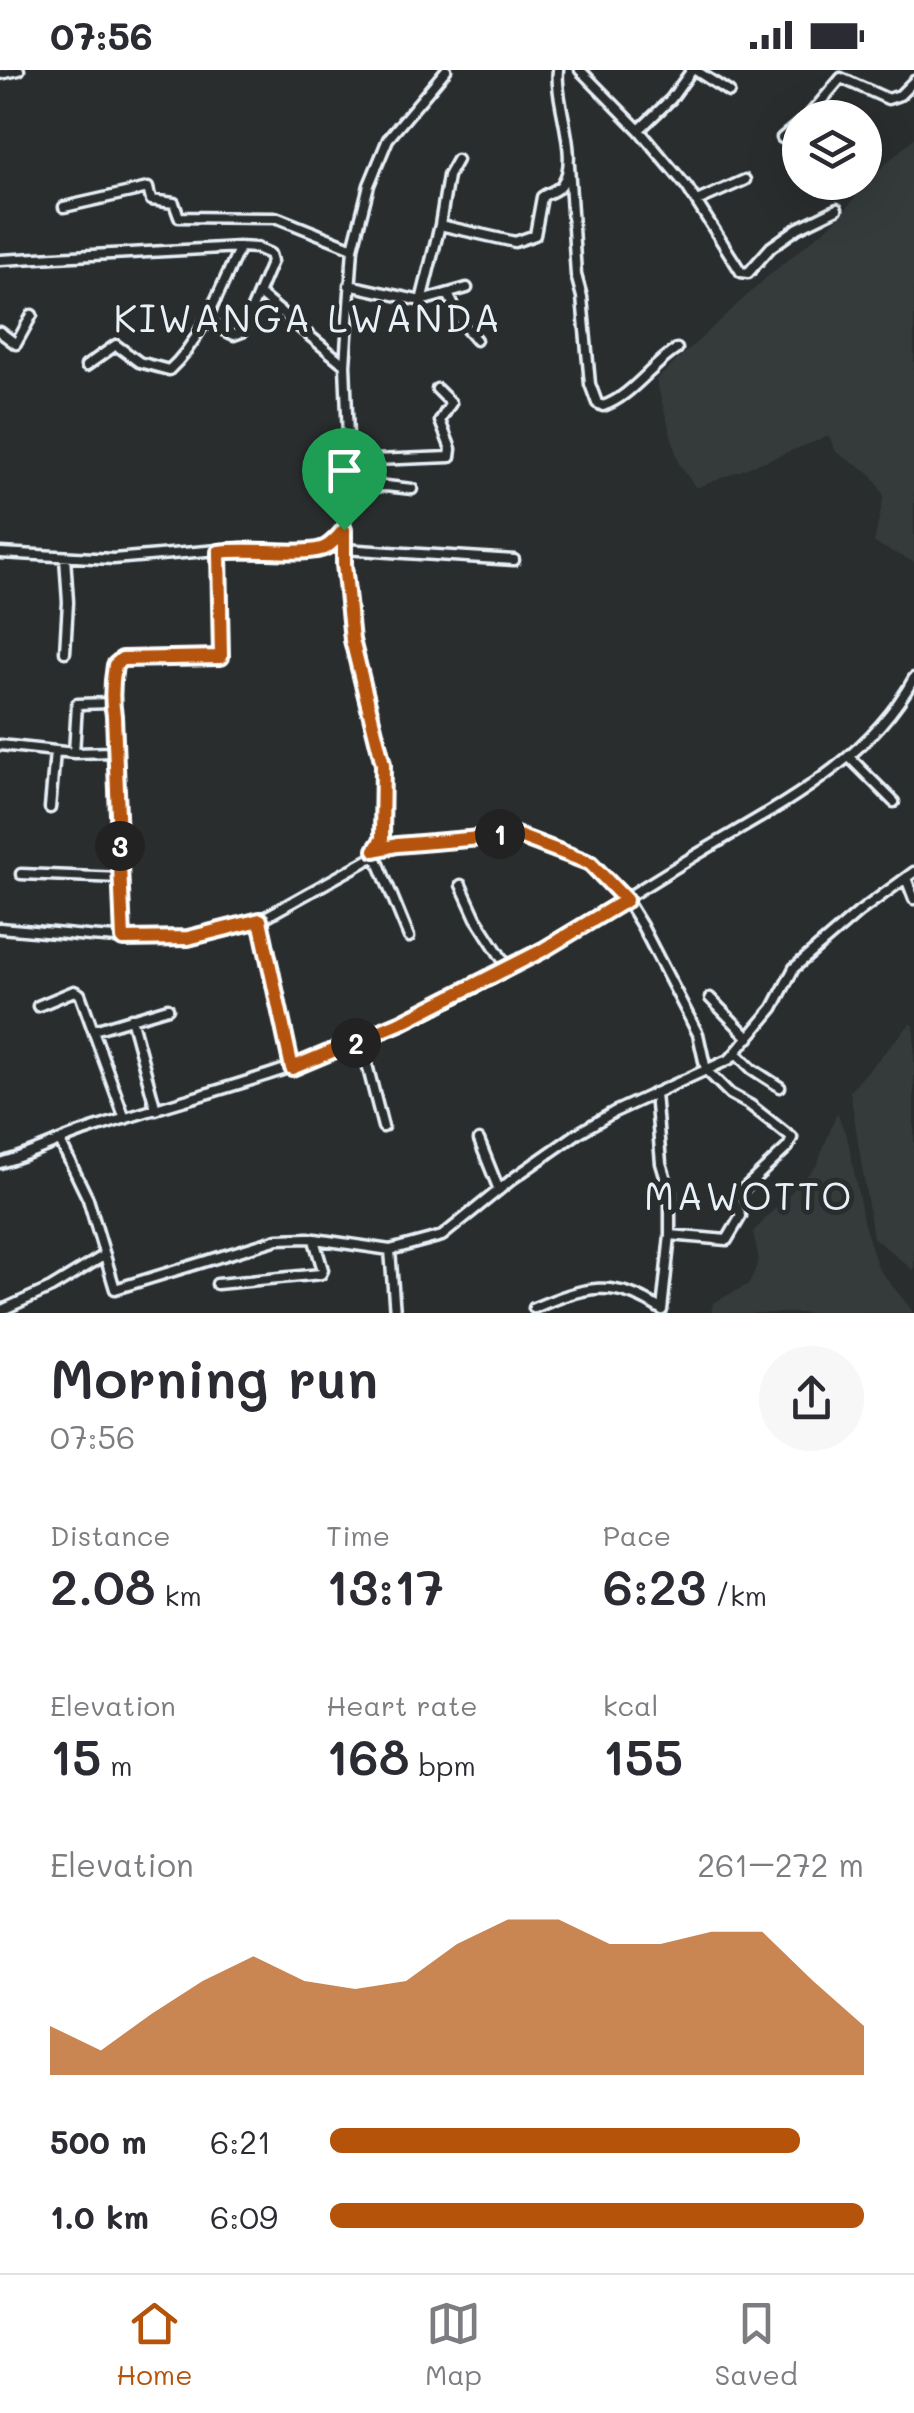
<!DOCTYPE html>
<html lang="en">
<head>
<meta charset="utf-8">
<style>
	body { margin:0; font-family:Mali,sans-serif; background:#f7f7f7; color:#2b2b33; height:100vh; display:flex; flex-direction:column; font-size:38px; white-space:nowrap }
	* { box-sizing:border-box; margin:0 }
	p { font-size:32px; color:#7c7c81 }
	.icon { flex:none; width:55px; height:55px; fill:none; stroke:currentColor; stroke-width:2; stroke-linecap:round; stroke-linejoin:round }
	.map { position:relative; height:1243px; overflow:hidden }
	.panel { display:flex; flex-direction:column; background:#fff; flex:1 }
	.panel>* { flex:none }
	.tools { position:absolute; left:782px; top:30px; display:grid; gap:20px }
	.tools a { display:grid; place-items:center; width:100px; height:100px; border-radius:50%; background:#fff; box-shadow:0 10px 40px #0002; font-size:50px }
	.pin { position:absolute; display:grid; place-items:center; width:85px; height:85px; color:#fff; margin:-102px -42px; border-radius:50% 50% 50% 0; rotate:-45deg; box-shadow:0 0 10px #0007 }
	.pin .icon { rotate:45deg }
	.km { position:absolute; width:50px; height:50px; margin:-25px; border-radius:50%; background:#222; color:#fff; font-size:28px; line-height:50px; text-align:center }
	.round { display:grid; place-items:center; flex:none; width:105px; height:105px; border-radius:52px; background:#f7f7f7 }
	.summary { display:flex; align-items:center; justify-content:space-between; height:170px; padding:0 50px }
	h1 { font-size:55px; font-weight:600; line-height:75px }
	.metrics { display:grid; grid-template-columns:repeat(3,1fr); gap:15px; height:170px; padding:10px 50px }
	.metrics div { display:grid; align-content:center }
	.metrics b { font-size:50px; font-weight:600 }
	.metrics small { font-size:28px; font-weight:400 }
	.metrics p { font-size:28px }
	.chart { height:280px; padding:20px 50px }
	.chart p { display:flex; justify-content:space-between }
	.chart svg { width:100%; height:180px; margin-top:10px; fill:#b45309; opacity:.7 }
	ul { padding:0 50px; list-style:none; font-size:32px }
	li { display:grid; grid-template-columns:160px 120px 1fr; align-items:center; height:75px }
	li i { height:25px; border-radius:12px; background:#b45309 }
	.status { display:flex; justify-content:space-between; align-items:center; height:70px; padding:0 50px; background:#fff; direction:ltr }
	.status svg { height:28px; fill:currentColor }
	.menu { display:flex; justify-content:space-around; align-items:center; height:140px; border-top:2px solid #e1e1e2; background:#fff; font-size:28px; color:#7c7c81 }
	.menu a { display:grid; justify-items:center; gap:5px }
	.menu .active { color:#b45309 }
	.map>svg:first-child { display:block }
	.built { fill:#363a3b }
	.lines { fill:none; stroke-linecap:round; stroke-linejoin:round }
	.minor-casing { stroke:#e8f1f8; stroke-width:15 }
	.minor { stroke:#2a2d2e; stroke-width:8 }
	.route-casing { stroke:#fff; stroke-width:20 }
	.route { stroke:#b45309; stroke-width:12 }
	.labels { text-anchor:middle; stroke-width:10; stroke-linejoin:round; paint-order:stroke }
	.quarter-label { font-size:38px; letter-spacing:2.5px; fill:#e8f1f8; stroke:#2a2d2e }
</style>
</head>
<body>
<div class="status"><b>07:56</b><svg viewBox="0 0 49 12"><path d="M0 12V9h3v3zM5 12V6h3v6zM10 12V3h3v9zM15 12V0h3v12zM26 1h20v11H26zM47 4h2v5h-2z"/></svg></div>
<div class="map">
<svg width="914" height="1243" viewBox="0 0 914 1243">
	<rect width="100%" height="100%" fill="#2a2d2e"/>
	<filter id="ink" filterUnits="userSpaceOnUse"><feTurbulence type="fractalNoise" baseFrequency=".01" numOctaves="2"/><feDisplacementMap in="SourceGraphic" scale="20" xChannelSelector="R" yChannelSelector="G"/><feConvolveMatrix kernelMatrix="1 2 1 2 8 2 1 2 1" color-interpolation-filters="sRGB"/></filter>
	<g filter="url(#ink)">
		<!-- built -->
		<path class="built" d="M914,68V492L874,473L884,425L872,405L836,382L829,366L696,418L679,394L656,310L767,207L841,146L866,112Z
			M910,954L914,955V1201L873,1167L850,1021Z
			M837,1043L848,1070L864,1155L878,1198L914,1243H711L713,1233L749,1214L759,1190L753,1162L817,1095Z"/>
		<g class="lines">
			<!-- minor casing -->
			<g class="minor-casing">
				<path id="minor" d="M580,0L639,60L687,117L741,202L748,203L771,177L798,158L837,139
					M695,0L729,22
					M0,4L19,0
					M807,48L841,8L888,29L900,25L914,11
					M639,60L671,29L692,0
					M782,68L800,53
					M569,95L576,205L582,227L590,314L597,333L603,336C631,327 651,295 677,279
					M697,131L745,110
					M64,137L148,118L151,130L174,133L179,147L278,148L353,178
					M440,155L515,172L535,165L542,127C548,122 558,121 562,114C581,89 554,31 558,0
					M0,190L240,177L256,178L270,184L272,191L242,262L234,265L205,251
					M349,215L421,231L467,218
					M259,224L345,295
					M449,226L464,256L476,270
					M421,231L440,155L448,106L457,90
					M0,262L16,274L32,245
					M86,296L116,275L139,292L169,300C203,269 220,218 240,177
					M349,391L450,387L451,379L440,351L451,333L437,319
					M349,418L386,416L412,419
					M343,479L514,490
					M0,483L113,489L242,478L315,481L329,475L343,462
					M65,582L68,532L65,487
					M0,675L74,683L114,682
					M74,683L77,634L111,633
					M849,687L894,732
					M50,738L55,682
					M375,780L397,775L503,764L531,769L590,793L626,830L642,856L698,964L706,1000L730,1024L750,1035L792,1068L788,1077L734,1128L741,1146L727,1170L670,1165
					M373,787L377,789L409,867
					M21,804L121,808
					M906,808L914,829
					M461,815L476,848L508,898
					M0,858C61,863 124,872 185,868C212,866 235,854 260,850
					M123,869L115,645L111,633L115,595L122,589L221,587L219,482
					M710,928L749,968
					M38,936L74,921L80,924L125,1049
					M131,948L156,1040
					M94,960L168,938
					M361,971L383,1057
					M736,983L752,999L780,1017
					M292,998L260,850L373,787L382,769L383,694L351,570L343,479L349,391L345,295L353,178L369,115L388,69L446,0
					M479,1070L499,1120
					M60,1071L88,1129L115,1219L278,1169L308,1168L390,1180L442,1166L515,1107L578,1063L614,1042L730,989L773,938L794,898L859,842L914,802
					M0,1093C32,1084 61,1069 92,1059C176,1031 262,1010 344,978C471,930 585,852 701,782C780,735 868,692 914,608
					M390,1180L395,1243
					M217,1214L321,1204L323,1200L314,1170
					M534,1238C584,1217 614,1207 662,1240L670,1165V1123L661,1093L655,1023
					M0,1241L51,1218L105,1185"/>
			</g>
			<!-- minor -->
			<use href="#minor" class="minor"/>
		</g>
	</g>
	<g class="lines" filter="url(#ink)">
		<!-- route casing -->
		<g class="route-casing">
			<path id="route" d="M344,460V494L352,570L383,694L382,769L375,780L397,775L516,765L590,793L626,830L543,880L402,952L292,998L260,850L188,868L123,869L114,646C111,628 112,613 115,595L122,589L221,587L219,482C247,477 308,487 326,477C333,473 339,466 344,460Z"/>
		</g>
		<!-- route -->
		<use href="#route" class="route"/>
	</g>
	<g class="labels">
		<!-- quarter labels -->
		<g class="quarter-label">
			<text x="308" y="262">KIWANGA LWANDA</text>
			<text x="749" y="1140">MAWOTTO</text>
		</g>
	</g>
</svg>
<div class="tools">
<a><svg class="icon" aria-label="layers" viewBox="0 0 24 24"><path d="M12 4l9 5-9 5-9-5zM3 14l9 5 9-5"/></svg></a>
</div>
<div class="pin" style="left:344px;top:460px;background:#1e9e55"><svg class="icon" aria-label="arrive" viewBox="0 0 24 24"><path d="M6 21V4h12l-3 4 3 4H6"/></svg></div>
<b class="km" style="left:500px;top:764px">1</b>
<b class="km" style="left:356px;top:973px">2</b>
<b class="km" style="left:120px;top:776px">3</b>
</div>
<section class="panel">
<div class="summary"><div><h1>Morning run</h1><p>07:56</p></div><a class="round"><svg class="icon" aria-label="share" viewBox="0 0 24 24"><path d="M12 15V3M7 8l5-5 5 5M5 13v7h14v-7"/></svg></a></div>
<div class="metrics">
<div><p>Distance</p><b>2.08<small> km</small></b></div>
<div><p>Time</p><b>13:17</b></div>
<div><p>Pace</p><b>6:23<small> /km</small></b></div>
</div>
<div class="metrics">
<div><p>Elevation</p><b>15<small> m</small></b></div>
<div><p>Heart rate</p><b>168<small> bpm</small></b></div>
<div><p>kcal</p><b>155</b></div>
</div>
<div class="chart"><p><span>Elevation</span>261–272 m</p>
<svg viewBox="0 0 160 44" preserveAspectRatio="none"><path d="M0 44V32L10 38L20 29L30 21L40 15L50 21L60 23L70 21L80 12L90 6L100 6L110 12L120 12L130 9L140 9L150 21L160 32V44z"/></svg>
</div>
<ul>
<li><b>500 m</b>6:21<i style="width:88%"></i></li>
<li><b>1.0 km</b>6:09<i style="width:100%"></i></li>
</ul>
</section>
<nav class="menu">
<a class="active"><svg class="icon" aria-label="home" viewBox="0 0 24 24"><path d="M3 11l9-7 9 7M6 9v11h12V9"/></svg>Home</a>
<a><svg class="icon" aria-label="map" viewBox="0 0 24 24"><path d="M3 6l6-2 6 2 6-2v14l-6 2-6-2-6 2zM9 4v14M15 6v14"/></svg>Map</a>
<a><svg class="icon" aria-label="saved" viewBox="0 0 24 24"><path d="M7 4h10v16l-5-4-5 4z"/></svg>Saved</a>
</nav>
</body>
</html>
